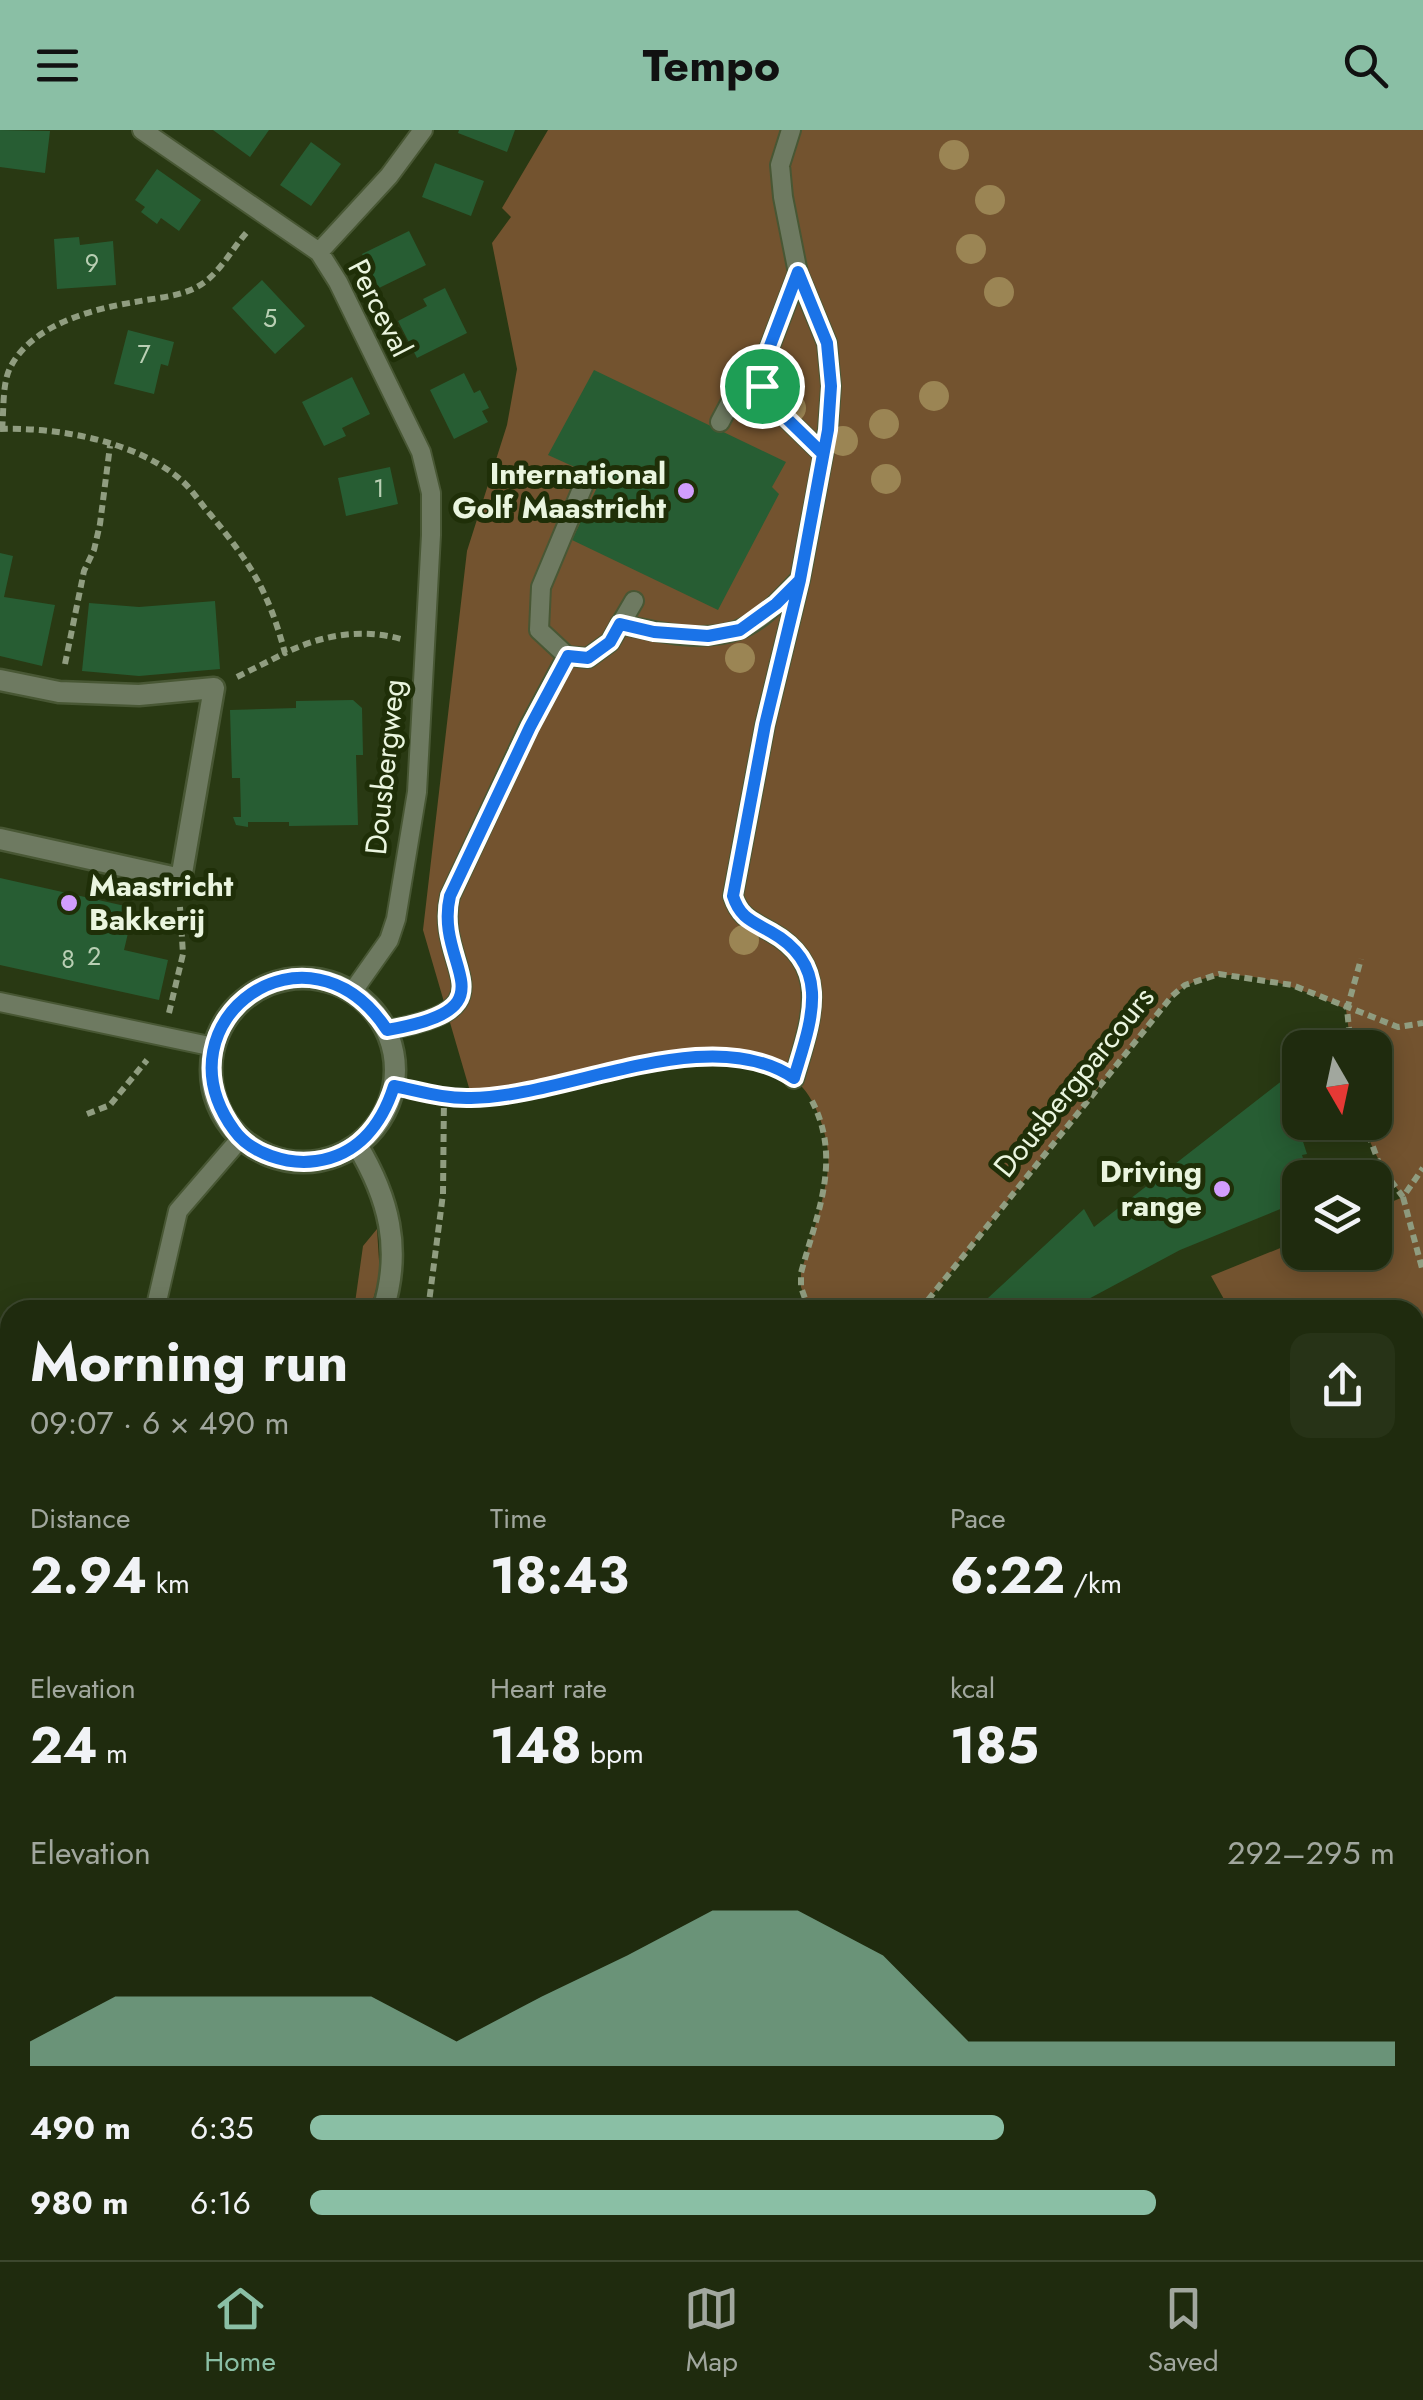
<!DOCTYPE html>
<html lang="en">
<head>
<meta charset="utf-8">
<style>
	body { margin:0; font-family:Jost,sans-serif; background:#273317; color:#f1f3f6; height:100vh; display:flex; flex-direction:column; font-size:38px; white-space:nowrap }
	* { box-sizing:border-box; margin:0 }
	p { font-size:32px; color:#a1a79e }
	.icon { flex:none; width:55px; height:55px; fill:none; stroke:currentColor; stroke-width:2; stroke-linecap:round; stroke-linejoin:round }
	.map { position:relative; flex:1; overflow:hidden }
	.details { position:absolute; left:0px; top:1170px; width:1425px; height:960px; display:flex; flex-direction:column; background:#1f2b0e; border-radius:30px 30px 0 0; box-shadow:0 5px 25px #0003,0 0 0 2px #3c472e }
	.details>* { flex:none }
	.needle { width:65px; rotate:171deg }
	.tools { position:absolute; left:1282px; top:900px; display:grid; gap:20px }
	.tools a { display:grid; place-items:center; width:110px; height:110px; border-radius:20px; background:#1f2b0e; box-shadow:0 5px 25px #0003,0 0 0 2px #3c472e; font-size:50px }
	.pin { position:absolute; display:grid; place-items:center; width:85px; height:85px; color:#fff; margin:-42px; border:5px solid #fff; border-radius:50%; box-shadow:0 2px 10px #0007 }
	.round { display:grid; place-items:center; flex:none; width:105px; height:105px; border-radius:20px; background:#273317 }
	.overview { display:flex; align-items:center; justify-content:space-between; height:170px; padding:0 30px }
	h1 { font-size:55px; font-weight:700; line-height:75px }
	.stats { display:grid; grid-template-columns:repeat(3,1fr); gap:15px; height:170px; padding:10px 30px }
	.stats div { display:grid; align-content:center }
	.stats b { font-size:50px; font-weight:700 }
	.stats small { font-size:28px; font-weight:400 }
	.stats p { font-size:28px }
	.chart { height:280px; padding:20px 30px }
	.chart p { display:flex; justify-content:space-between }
	.chart svg { width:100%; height:180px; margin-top:10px; fill:#8abfa5; opacity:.7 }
	ul { padding:0 30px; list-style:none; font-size:32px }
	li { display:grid; grid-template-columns:160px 120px 1fr; align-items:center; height:75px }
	li i { height:25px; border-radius:12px; background:#8abfa5 }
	header { display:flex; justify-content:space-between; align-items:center; height:130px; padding:0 30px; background:#8abfa5; color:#111; font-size:45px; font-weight:700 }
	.menu { display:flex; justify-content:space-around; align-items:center; height:140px; border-top:2px solid #3c472e; background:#1f2b0e; font-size:28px; color:#a1a79e }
	.menu a { display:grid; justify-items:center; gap:5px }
	.menu .on { color:#8abfa5 }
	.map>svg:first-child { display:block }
	.green { fill:#73532f }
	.building { fill:#275d33 }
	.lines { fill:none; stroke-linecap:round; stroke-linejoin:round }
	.service-casing { stroke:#485734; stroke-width:22 }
	.pedestrian-casing { stroke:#485734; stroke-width:25 }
	.minor-casing { stroke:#485734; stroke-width:25 }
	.path { stroke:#909d80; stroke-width:6; stroke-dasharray:8 5; stroke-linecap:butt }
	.service { stroke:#6e7a61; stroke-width:18 }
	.pedestrian { stroke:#6e7a61; stroke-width:20 }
	.minor { stroke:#6e7a61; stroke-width:20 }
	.tree { fill:#9b8554 }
	.route-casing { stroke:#fff; stroke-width:20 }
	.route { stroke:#1a73e8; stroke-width:12 }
	.poi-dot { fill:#d29dfd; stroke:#1f2f08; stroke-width:4 }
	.labels { text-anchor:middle; stroke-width:10; stroke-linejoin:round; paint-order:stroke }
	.number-label { font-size:25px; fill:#b9cfb4 }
	.street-label { font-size:30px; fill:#eaf5df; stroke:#1f2f08 }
	.poi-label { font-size:30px; font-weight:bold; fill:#eaf5df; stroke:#1f2f08; text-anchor:end }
</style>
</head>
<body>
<header><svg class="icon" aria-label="menu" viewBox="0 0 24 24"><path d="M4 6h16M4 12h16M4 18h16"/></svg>Tempo<svg class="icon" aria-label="search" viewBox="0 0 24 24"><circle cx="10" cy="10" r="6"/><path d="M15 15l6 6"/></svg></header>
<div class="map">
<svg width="1423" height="2130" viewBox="0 0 1423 2130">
	<rect width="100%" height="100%" fill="#293913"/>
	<!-- green -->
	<path class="green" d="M548,0H1423V1523L1415,1509V1180H1230L1211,1146L1300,1110V1122H1375V1079L1403,1067C1386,1043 1371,1021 1364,993L1375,992V918L1351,917L1346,879C1294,856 1221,823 1172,866L920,1180H809L801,1157V1143C810,1110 824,1074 828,1039C830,1019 824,997 816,979C777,891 642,936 571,951C538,958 505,963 472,968L423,800L467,421L507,295L517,239L492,113L511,87L502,78Z
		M377,1099L380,1146L370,1180H354L363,1116Z
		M0,1594H10V2120H1276L1280,2130H0Z"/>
	<!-- building -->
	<path class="building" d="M0,0L50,1L45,43L0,37Z
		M213,0H269L250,27Z
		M459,0H515L507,22L458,3Z
		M311,12L341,34L311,76L280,55Z
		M435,33L484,51L471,86L422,67Z
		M157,39L201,70L179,101L161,88L157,94L141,82L145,77L135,70Z
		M409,101L426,135L379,158L362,124Z
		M79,107L80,115L113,111L116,155L57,159L54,109Z
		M262,150L305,196L275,224L232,178Z
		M445,158L467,203L417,228L398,191L427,176L423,169Z
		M128,200L174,212L168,236L161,234L154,264L114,254Z
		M594,240L786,332L772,357L779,364L718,480L572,410L601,349L548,325Z
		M464,243L474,263L480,260L489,278L482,281L488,292L454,309L430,260Z
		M352,247L370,284L342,298L346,306L324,316L302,272Z
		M390,337L398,374L346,386L338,348Z
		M0,423L13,426L4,467L55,475L42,536L0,526Z
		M215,471L220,539L139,546L82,541L89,473L139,477Z
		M353,570L362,578L363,625H356L358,695L289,696V692H248V697L236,695L233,687H241L240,648H232L230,580L296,578V571Z
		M0,748L134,778L124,820L168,830L159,870L0,835Z
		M1283,950L1307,1024L1302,1025L1309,1048H1300V1071L1180,1120L1068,1180H975L1084,1079L1094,1097Z"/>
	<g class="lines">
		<!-- service casing -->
		<g class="service-casing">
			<path id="service" d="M142,0L319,122L338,152L421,322L431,363V405L417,662L396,789L389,810L353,861
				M791,0L780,35L783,67L798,143L827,213L831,256L828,299L800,450L765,595L733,766C740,788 752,791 771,802C833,837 810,893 794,949
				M319,122L389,46L423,0
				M762,237L761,256L778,280L823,324
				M720,292L745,245L762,237L798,143
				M587,347L541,457L539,500L567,526L588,528L610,512L634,471
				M620,494C656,502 702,513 738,500C761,492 783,467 799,450
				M0,872L214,917
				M387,900C518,877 433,838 450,766L529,597L567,526
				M155,1180L178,1081L240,1009
				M0,1251L10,1254"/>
		</g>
		<!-- pedestrian casing -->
		<g class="pedestrian-casing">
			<path id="pedestrian" d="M0,550L59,562L139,565L214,558L181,749L0,709"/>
		</g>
		<!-- minor casing -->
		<g class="minor-casing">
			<path id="minor" d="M211 940a92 92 0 1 1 184 0a92 92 0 1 1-184 0Z
				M357,1015C389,1068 402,1119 383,1180
				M0,1496H10"/>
		</g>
		<!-- path -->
		<path class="path" d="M0,299C57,297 135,311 180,349C191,358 200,373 210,384C251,434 268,460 285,523C322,505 361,498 401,509
			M2,299C4,281 2,254 10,238C31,195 92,179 135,172C155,168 177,167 195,158C219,146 230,121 247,102
			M65,534L84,441L94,420L100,394L110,316
			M237,547L285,523
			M169,883L183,824L180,777
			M1351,918L1347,879L1361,829
			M395,956L472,968L690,928L726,925L773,936
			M87,984L110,975L147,930
			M1364,992L1380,1036L1403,1067L1423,1038
			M1403,1067L1423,1142
			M428,1180L443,1064L444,966
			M809,1180L801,1157V1143C817,1083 843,1029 811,969
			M920,1180L1172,866L1185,855L1219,844L1292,855L1398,897L1423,893
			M0,1578L10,1577
			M0,1861L10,1865
			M0,2071L7,2057
			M0,2116L13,2130
			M350,2130L357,2120"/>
		<!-- service -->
		<use href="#service" class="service"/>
		<!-- pedestrian -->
		<use href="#pedestrian" class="pedestrian"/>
		<!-- minor -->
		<use href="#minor" class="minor"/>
	</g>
	<!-- trees -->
	<g class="tree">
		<circle cx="954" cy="25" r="15"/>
		<circle cx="990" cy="70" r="15"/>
		<circle cx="971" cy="119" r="15"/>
		<circle cx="999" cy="162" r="15"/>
		<circle cx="934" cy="266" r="15"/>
		<circle cx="791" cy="278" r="15"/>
		<circle cx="884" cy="294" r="15"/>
		<circle cx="843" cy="311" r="15"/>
		<circle cx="886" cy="349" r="15"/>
		<circle cx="740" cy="528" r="15"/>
		<circle cx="744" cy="810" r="15"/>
	</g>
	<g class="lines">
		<!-- route casing -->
		<g class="route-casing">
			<path id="route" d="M762,256L778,280L823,324L800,450L776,474L740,500L708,506L654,502L620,494L610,512L588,528L568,526L530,597L450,766C433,838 518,877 387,900C309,780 154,890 234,1000C251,1024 288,1035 316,1031C358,1025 382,994 394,956C419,961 445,969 471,968C567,967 708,890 794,948C810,894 834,837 771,802C752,791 740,788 733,766L765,595L800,450L828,300L831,256L827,213L798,142L762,237V256"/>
		</g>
		<!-- route -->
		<use href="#route" class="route"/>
	</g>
	<!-- markers -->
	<g class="poi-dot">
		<circle cx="686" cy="361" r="10"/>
		<circle cx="69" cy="773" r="10"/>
		<circle cx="1222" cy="1059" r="10"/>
	</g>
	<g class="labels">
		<!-- number labels -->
		<g class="number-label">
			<text x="92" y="142">9</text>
			<text x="270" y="197">5</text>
			<text x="144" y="233">7</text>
			<text x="379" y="367">1</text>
			<text x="94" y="835">2</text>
			<text x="68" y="838">8</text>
		</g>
		<!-- street labels -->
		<g class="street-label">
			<text transform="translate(380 178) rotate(63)" y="10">Perceval</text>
			<text transform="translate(385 637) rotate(-84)" y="10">Dousbergweg</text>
			<text transform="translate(1074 952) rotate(-51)" y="10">Dousbergparcours</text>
		</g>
		<!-- poi labels -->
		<g class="poi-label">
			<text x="666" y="354">International<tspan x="666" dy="34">Golf Maastricht</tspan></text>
			<text x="89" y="766" text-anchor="start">Maastricht<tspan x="89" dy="34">Bakkerij</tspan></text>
			<text x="1202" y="1052">Driving<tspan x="1202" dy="34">range</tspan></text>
		</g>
	</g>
</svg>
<div class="tools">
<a><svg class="needle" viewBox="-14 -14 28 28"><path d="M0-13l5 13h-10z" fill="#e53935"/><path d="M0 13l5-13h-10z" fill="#a1a79e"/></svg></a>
<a><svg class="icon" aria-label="layers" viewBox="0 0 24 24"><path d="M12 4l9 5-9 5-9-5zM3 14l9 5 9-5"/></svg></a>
</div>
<div class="pin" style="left:762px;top:256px;background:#1e9e55"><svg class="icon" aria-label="arrive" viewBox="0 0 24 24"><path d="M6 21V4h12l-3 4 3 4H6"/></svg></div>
<section class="details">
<div class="overview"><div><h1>Morning run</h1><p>09:07 · 6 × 490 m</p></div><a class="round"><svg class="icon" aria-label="share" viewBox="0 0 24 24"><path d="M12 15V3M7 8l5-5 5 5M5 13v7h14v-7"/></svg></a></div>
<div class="stats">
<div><p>Distance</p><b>2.94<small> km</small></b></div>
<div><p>Time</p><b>18:43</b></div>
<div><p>Pace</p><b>6:22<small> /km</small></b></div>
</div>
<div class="stats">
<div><p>Elevation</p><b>24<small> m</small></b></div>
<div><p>Heart rate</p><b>148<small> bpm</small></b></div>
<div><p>kcal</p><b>185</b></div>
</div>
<div class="chart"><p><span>Elevation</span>292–295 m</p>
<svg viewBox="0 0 160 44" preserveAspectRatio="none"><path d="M0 44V38L10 27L20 27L30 27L40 27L50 38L60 27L70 17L80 6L90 6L100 17L110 38L120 38L130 38L140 38L150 38L160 38V44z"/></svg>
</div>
<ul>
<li><b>490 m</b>6:35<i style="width:64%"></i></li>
<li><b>980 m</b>6:16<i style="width:78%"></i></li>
</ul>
</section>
</div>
<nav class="menu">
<a class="on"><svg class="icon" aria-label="home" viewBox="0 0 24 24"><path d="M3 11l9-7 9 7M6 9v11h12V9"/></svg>Home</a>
<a><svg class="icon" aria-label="map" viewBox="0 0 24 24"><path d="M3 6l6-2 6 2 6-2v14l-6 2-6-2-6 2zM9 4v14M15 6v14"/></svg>Map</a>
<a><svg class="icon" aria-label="saved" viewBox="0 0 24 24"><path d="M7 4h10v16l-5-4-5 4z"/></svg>Saved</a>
</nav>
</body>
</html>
